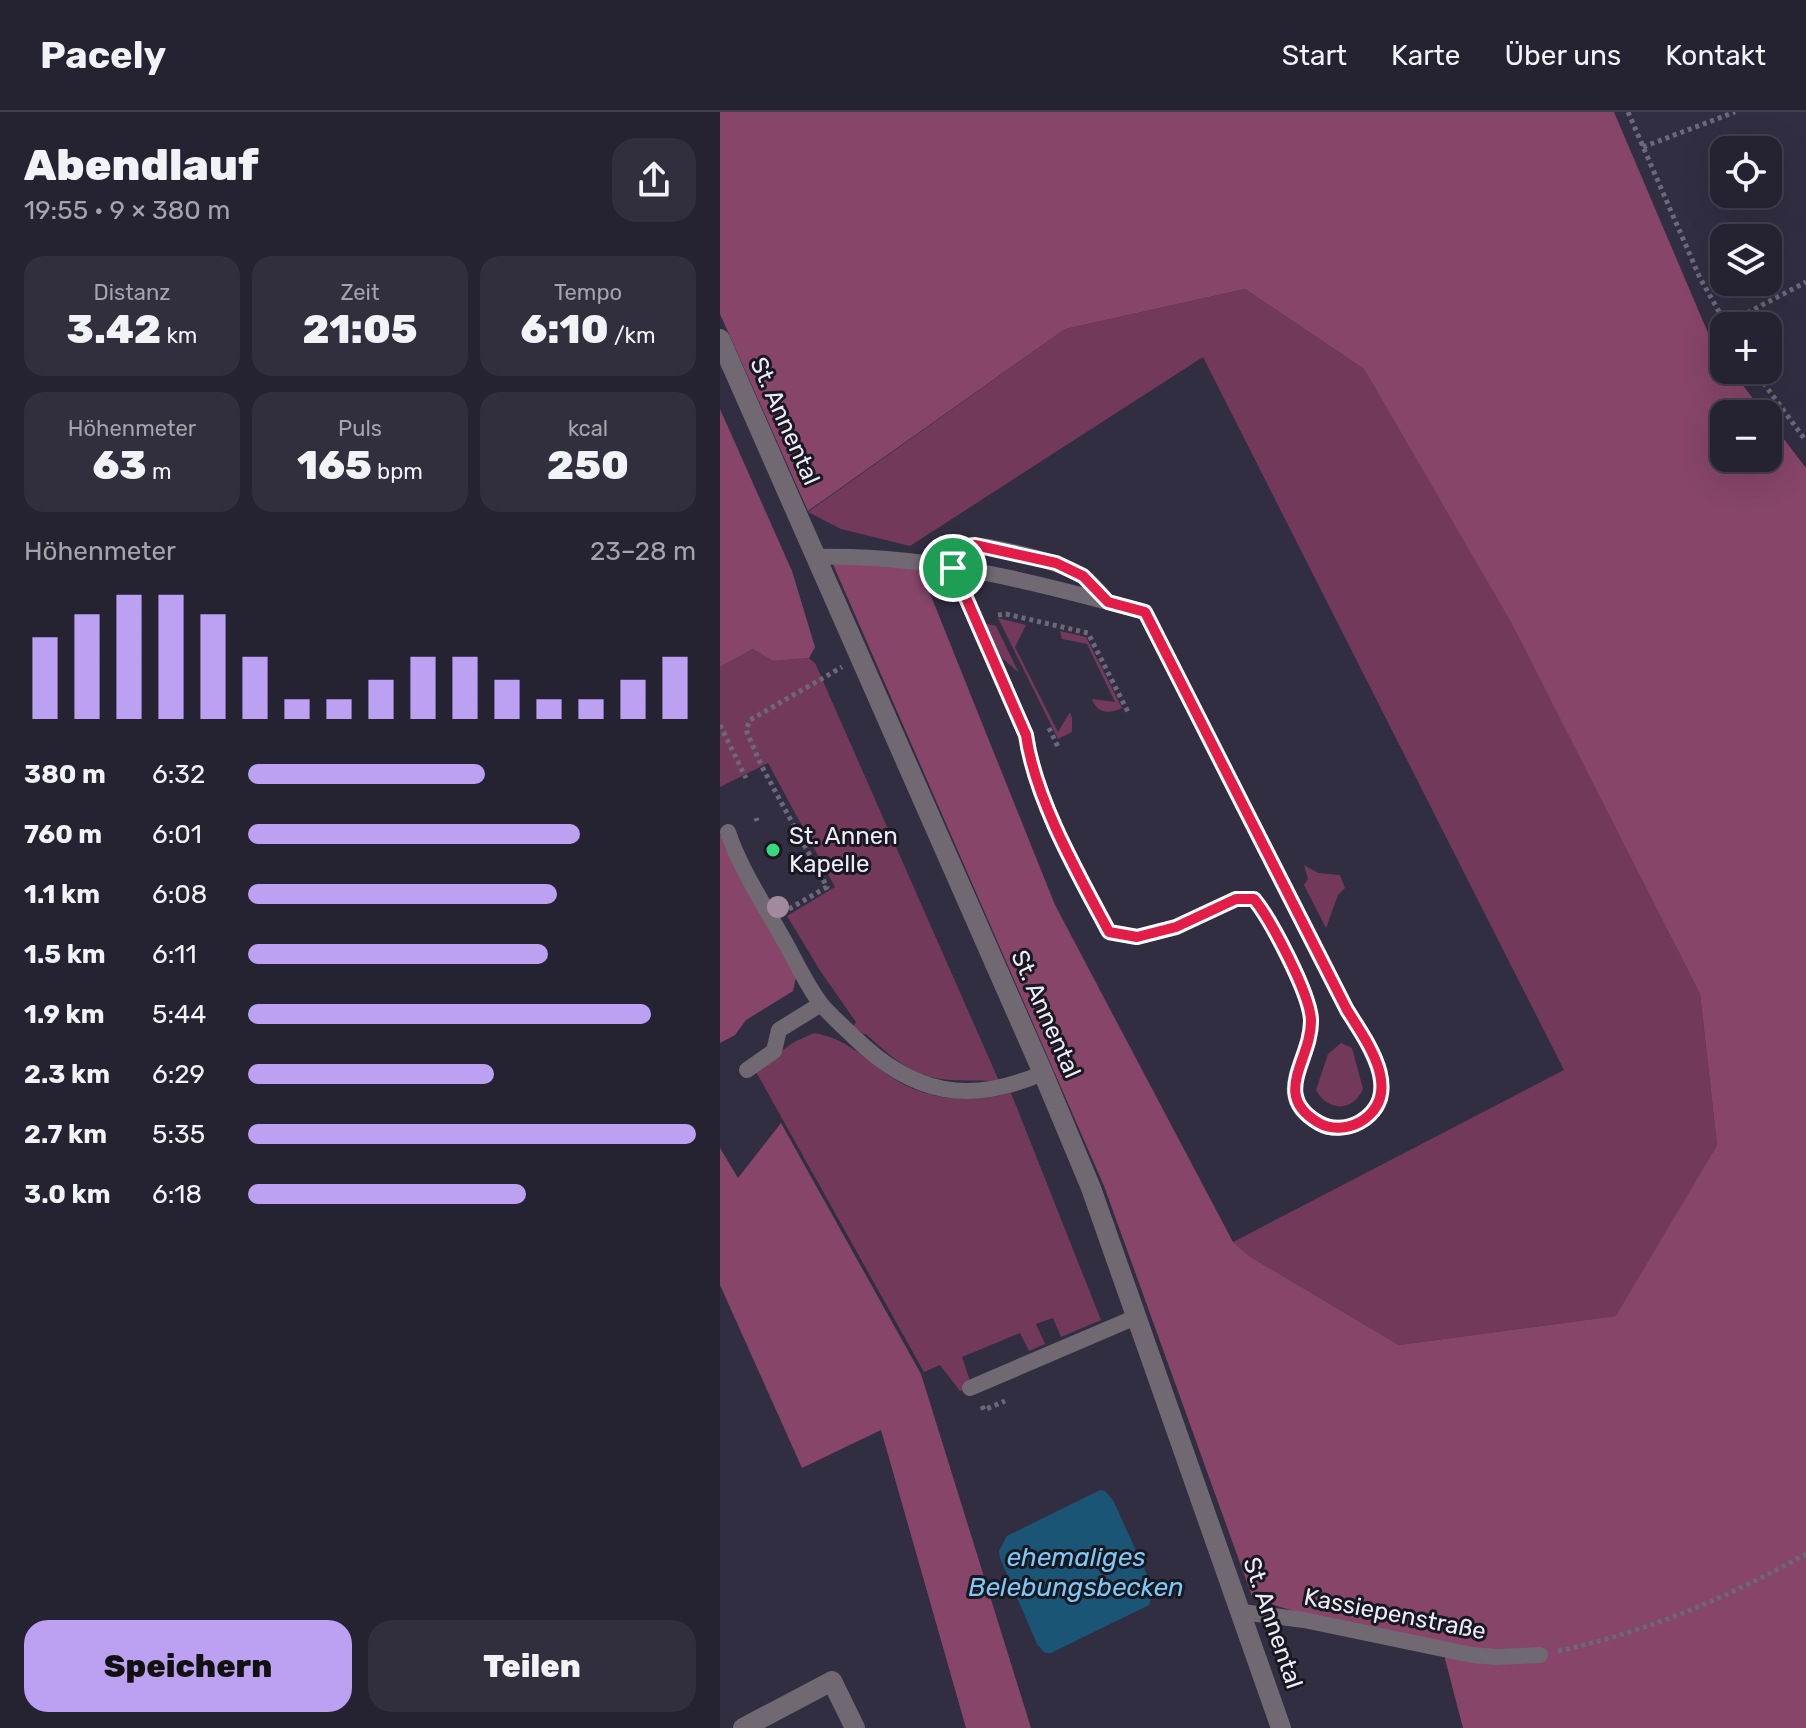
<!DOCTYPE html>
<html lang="de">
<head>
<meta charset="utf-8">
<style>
	body { margin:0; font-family:Rubik,sans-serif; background:#312f3e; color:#f1f3f6; height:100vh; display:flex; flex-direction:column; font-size:30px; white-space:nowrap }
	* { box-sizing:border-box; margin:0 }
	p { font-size:26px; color:#a3a4ac }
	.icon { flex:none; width:44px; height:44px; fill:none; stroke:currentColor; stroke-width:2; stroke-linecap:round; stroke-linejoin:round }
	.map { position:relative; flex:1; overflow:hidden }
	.details { display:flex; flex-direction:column; background:#252232; width:720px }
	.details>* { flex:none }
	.tools { position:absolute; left:990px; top:24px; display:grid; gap:16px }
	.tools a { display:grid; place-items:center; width:72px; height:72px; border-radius:16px; background:#252232; box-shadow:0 8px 32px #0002,0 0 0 2px #423f4d; font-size:40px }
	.pin { position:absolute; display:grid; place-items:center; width:68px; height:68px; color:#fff; margin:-34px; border:4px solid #fff; border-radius:50%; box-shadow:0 2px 8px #0007 }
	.round { display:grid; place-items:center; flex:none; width:84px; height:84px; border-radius:24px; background:#312f3e }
	.overview { display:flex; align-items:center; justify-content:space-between; height:136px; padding:0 24px }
	h1 { font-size:44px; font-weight:800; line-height:60px }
	.metrics { display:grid; grid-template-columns:repeat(3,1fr); gap:12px; height:136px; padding:8px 24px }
	.metrics div { display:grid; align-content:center; border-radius:20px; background:#312f3e; text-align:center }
	.metrics b { font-size:40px; font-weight:800 }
	.metrics small { font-size:22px; font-weight:400 }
	.metrics p { font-size:22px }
	.chart { height:224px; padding:16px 24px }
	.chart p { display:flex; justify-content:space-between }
	.chart svg { width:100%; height:144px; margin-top:8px; stroke:#bca0f2; stroke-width:6 }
	.button { display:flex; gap:16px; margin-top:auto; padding:16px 24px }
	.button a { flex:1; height:92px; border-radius:24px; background:#bca0f2; color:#111; font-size:32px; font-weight:800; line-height:92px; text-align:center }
	.button a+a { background:#312f3e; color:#f1f3f6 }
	ul { padding:0 24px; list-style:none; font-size:26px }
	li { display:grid; grid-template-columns:128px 96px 1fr; align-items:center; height:60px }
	li i { height:20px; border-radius:10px; background:#bca0f2 }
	header { display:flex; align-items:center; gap:48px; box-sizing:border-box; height:112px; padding:0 40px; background:#252232; border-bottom:2px solid #423f4d }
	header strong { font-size:38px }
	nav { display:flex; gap:44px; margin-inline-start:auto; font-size:28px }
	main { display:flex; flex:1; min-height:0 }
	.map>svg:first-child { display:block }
	.green { fill:#73395a }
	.forest { fill:#864569 }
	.water { fill:#1a5575 }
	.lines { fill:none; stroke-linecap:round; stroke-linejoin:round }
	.path { stroke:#6a687a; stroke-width:5; stroke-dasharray:4 4; stroke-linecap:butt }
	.lane { stroke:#706971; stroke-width:16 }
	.street { stroke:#706971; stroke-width:20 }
	.tree { fill:#a18a9e }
	.route-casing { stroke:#fff; stroke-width:16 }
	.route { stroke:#e11d48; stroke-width:10 }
	.poi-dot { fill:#37d880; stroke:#191821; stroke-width:3 }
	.labels { text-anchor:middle; stroke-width:6; stroke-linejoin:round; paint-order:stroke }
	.street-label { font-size:24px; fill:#ecebf8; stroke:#191821 }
	.poi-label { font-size:24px; fill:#ecebf8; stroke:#191821; text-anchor:start }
	.water-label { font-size:26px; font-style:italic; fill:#7bc9f9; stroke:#191821 }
</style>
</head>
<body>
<header>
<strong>Pacely</strong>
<nav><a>Start</a><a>Karte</a><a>Über uns</a><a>Kontakt</a></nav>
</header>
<main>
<section class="details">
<div class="overview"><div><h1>Abendlauf</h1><p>19:55 · 9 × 380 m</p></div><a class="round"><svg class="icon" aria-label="share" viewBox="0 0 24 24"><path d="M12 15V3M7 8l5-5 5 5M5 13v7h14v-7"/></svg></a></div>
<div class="metrics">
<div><p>Distanz</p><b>3.42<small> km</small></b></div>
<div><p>Zeit</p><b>21:05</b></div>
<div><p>Tempo</p><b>6:10<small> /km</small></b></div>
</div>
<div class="metrics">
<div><p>Höhenmeter</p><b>63<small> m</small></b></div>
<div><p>Puls</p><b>165<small> bpm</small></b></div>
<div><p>kcal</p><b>250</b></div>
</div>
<div class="chart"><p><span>Höhenmeter</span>23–28 m</p>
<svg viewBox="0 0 160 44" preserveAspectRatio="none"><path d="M5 44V19M15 44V12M25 44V6M35 44V6M45 44V12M55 44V25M65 44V38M75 44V38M85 44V32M95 44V25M105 44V25M115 44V32M125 44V38M135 44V38M145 44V32M155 44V25"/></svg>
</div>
<ul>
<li><b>380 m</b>6:32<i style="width:53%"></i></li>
<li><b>760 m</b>6:01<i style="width:74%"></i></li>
<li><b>1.1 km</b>6:08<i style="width:69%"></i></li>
<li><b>1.5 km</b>6:11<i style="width:67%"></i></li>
<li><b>1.9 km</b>5:44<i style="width:90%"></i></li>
<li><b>2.3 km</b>6:29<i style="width:55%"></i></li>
<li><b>2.7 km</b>5:35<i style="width:100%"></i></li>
<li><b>3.0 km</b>6:18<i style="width:62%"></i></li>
</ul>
<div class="button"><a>Speichern</a><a>Teilen</a></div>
</section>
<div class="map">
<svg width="1086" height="1616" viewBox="0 0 1086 1616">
	<rect width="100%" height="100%" fill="#312e42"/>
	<!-- green -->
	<path class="green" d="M525,177L644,257L791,509L980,882L997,1033L897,1204L679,1233L529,1144L513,1130L844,958L483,245L190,434L121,417L88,400L345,217Z
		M278,506L306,513L295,535L338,620L350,600L352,606V620L338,627Z
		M264,511L276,514L299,561L282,546Z
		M340,519L366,525L402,596C390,602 377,602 372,587L395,590L367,532L342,527Z
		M33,537L53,549L89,546L95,551L279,969C209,968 200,972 146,922H143L133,914L136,910L101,860L67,804L115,775L48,651L0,675V555Z
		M584,753L598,761L620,763L625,776L618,783L606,816L584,773L588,767Z
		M94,921C124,926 141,943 165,961C203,989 247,992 291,981L381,1208L341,1225L333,1206L316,1212L325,1232L309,1239L300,1221L242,1245L252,1275L240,1279L220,1253L204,1260L35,958L74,930Z
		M621,931L632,936L643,977C633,1000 608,1000 596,978L608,942Z"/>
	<!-- forest -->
	<path class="forest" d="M0,0H894L994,235L1004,248V258H1011L1045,302H1004V346H1048V306L1086,356V1616H743L724,1543L533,1487L384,1074L112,450L197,449L335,793L513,1130L529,1144L679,1233L896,1204L997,1033L980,882L791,510L644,257L525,177L345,217L88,399L0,202Z
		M0,297L72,459L95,535L89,546L53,549L33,537L0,555Z
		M0,722L76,865L73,879L26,908L15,923L0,931Z
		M61,1011L201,1262L311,1616H246L161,1318L82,1356L0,1173V1036L18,1066Z"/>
	<!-- water -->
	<path class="water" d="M380,1378L385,1379L393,1388L432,1474L433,1481L429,1493L331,1541H325L317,1532L280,1446L279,1439L287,1424Z"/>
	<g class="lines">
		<!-- path -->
		<path class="path" d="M908,0L980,166L1007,214
			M923,35L1015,0
			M1006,212L1086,170
			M1034,258L1086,329
			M278,503L286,502L368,521L409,602
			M0,613L26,666
			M329,616L339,637
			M36,706L37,709
			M69,797L107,775L41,653L26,618L30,608L122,555
			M262,1294L264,1298L285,1289
			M838,1539C927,1520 1007,1486 1086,1442"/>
		<!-- lane -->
		<path class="lane" d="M98,445C209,442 319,471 425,500L627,898C646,929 686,982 640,1010C627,1017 611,1018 599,1011C549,983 592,948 591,908C590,882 551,808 534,787H516L456,815L417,825L389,820C358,762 315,687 306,623L233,456
			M219,453C225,443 230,437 242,434C265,430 345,451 364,465C372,471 379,480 386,488
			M8,720C20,756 43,791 61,823C74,845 85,871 101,892C111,904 124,915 135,926C194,983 249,993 323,961
			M27,958L54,939L59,918L101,892
			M250,1276L416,1205
			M522,1500L584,1508L752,1543L776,1545L820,1543"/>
		<!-- street -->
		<path class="street" d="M0,227L323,961L371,1076L561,1616
			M23,1616L112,1569L135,1616"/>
	</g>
	<!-- trees -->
	<circle class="tree" cx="58" cy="795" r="11"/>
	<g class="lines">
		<!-- route casing -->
		<g class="route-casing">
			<path id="route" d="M255,433L336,451L363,464L388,490L425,500L627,898C647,930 686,982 640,1010C627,1017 611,1018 599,1011C550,983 592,948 591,908C590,882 551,808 534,787H516L456,815L417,825L389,820C358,762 315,687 306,623L233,456L219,453C228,438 237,435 255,433Z"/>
		</g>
		<!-- route -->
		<use href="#route" class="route"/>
	</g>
	<!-- markers -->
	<circle class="poi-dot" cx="53" cy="738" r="8"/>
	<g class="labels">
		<!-- street labels -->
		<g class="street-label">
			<text transform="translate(65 309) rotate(66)" y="8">St. Annental</text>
			<text transform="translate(326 902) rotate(66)" y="8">St. Annental</text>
			<text transform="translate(675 1502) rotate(11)" y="8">Kassiepenstraße</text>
			<text transform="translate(553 1511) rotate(71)" y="8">St. Annental</text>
		</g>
		<!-- poi labels -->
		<g class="poi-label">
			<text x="69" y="732">St. Annen<tspan x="69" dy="28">Kapelle</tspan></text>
		</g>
		<!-- water labels -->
		<g class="water-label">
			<text x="356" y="1454">ehemaliges<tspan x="356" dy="30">Belebungsbecken</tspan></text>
		</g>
	</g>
</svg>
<div class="tools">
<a><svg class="icon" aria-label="locate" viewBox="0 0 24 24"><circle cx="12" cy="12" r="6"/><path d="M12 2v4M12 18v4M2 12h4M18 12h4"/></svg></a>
<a><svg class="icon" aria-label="layers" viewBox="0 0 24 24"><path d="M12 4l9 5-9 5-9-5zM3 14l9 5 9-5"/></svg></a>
<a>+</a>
<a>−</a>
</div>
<div class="pin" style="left:233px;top:456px;background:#1e9e55"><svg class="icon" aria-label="arrive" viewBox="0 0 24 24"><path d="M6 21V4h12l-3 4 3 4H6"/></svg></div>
</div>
</main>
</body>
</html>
